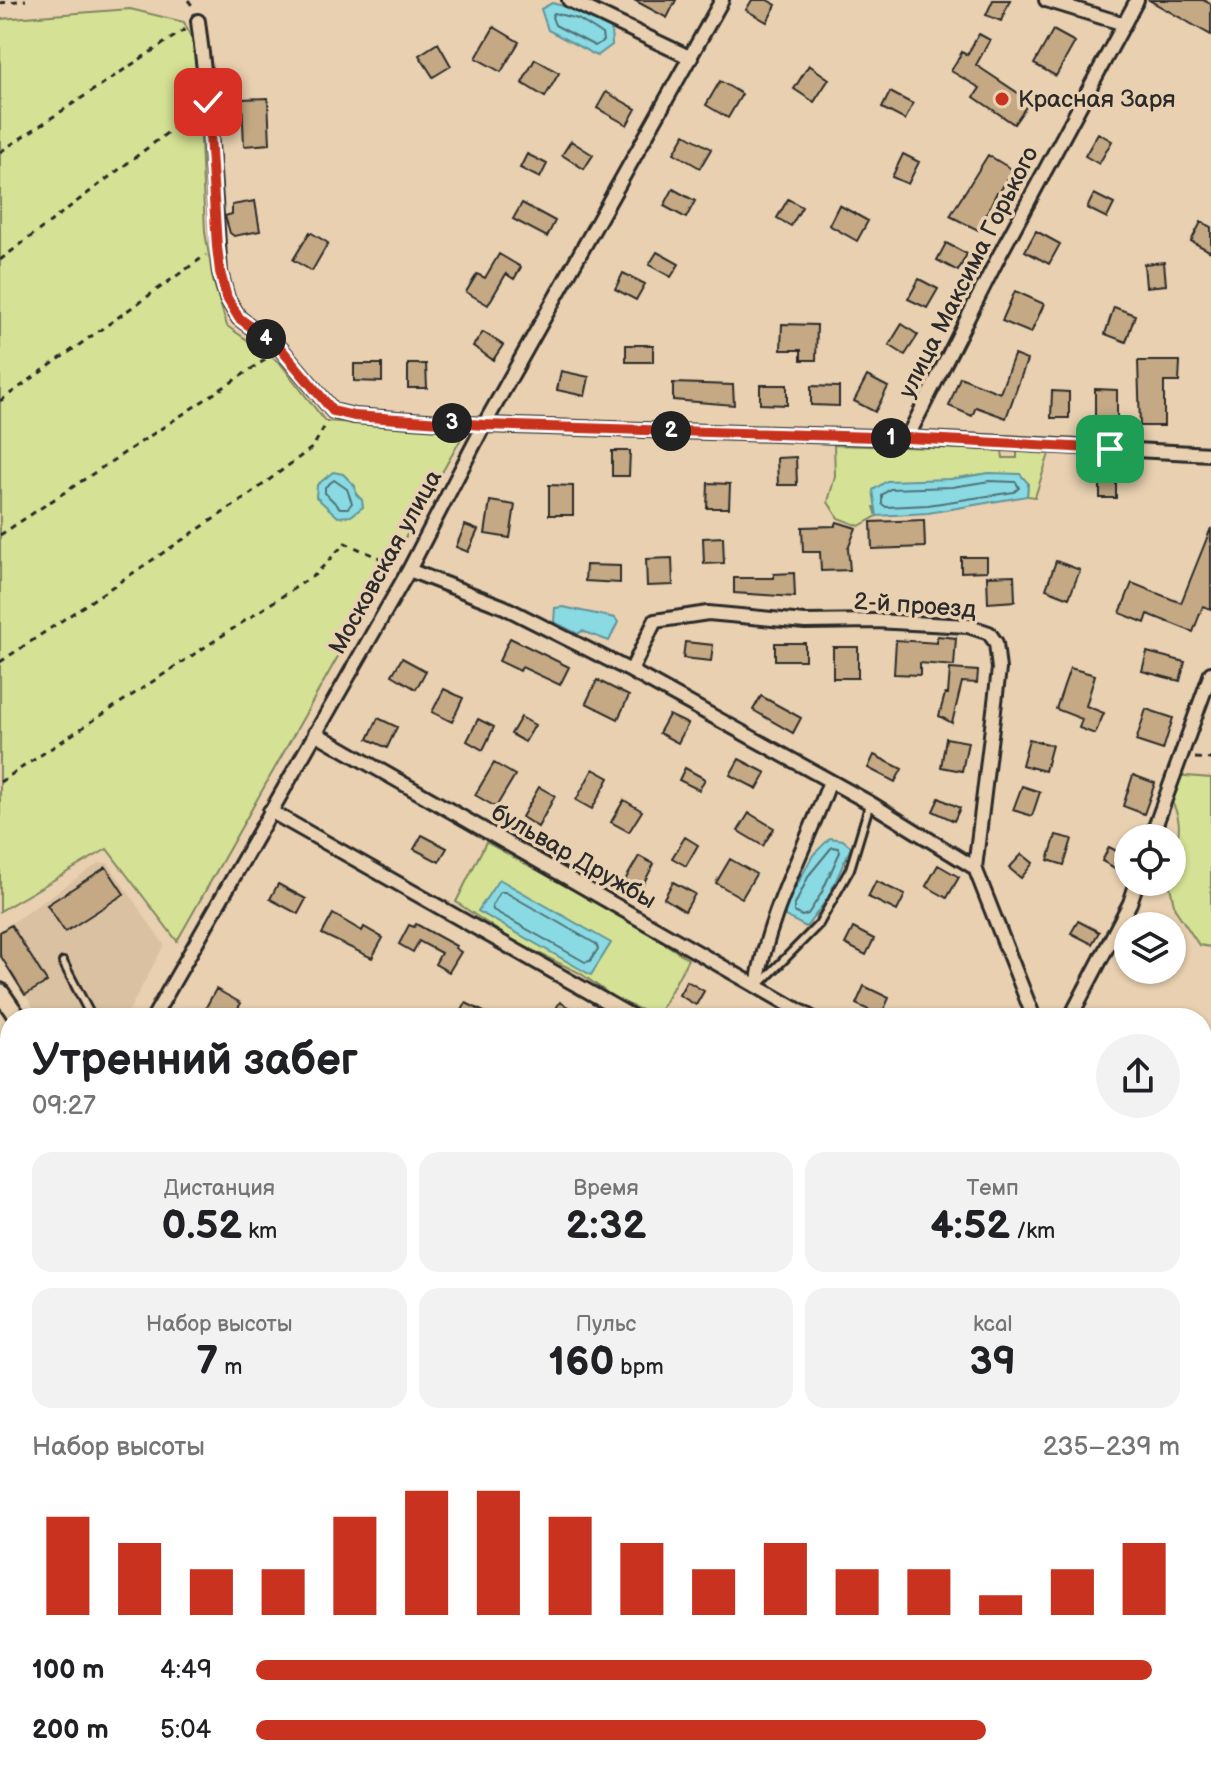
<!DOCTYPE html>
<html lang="ru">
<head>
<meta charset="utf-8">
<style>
	body { margin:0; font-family:"Balsamiq Sans",sans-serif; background:#f2f2f2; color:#202124; height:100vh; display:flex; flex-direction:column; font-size:30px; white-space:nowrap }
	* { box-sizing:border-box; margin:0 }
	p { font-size:26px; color:#757577 }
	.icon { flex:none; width:44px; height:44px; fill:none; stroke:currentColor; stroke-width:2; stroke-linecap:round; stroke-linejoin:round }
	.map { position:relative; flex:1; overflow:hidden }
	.panel { position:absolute; left:0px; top:1008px; width:1212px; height:768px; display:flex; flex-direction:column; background:#fff; border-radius:32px 32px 0 0; box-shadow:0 2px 6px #0004 }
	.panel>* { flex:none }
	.tools { position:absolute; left:1114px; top:824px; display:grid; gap:16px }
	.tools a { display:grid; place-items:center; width:72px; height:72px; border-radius:50%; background:#fff; box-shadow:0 2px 6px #0004; font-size:40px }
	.pin { position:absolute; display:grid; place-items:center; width:68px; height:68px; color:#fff; margin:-34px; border-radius:16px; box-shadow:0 4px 12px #0006 }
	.km { position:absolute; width:40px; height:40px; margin:-20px; border-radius:50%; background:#222; color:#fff; font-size:22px; line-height:40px; text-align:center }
	.round { display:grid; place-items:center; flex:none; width:84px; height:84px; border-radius:42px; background:#f2f2f2 }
	.head { display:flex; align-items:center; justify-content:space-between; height:136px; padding:0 32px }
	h1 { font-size:44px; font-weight:800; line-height:60px }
	.stats { display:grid; grid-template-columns:repeat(3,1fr); gap:12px; height:136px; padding:8px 32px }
	.stats div { display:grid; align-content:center; border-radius:20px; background:#f2f2f2; text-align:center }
	.stats b { font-size:40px; font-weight:800 }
	.stats small { font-size:22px; font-weight:400 }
	.stats p { font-size:22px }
	.chart { height:224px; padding:16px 32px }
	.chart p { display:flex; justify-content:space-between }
	.chart svg { width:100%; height:144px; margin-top:8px; stroke:#c8321e; stroke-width:6 }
	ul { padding:0 32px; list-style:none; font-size:26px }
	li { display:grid; grid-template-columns:128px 96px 1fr; align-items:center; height:60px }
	li i { height:20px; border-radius:10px; background:#c8321e }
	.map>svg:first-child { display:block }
	.built { fill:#d9c1a1 }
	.green { fill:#d5e194; stroke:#808660; stroke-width:2; fill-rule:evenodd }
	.water { fill:#89dae3; stroke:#639499; stroke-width:2 }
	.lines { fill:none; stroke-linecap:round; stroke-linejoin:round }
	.shore { stroke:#517175; stroke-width:2 }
	.river { stroke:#89dae3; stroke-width:26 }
	.building { fill:#c4a984; stroke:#2b2b2b; stroke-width:2 }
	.lane-casing { stroke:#2b2b2b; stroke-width:12 }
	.street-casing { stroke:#2b2b2b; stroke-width:18 }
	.secondary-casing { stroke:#2b2b2b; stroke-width:22 }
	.path { stroke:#2b2b2b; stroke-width:3; stroke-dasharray:6 6; stroke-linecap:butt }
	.lane { stroke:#e8d0b0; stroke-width:6 }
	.street { stroke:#e8d0b0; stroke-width:12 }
	.secondary { stroke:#e8d0b0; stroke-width:16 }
	.route-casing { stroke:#fff; stroke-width:16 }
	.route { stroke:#c8321e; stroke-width:10 }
	.poi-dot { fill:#c8321e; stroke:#e8d0b0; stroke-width:3 }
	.labels { text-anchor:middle; stroke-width:7; stroke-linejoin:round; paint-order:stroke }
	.poi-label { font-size:24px; fill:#2b2b2b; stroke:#e8d0b0; text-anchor:start }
	.street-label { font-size:24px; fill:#2b2b2b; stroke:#e8d0b0 }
</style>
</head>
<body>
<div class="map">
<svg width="1211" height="1776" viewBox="0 0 1211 1776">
	<rect width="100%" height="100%" fill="#e8d0b0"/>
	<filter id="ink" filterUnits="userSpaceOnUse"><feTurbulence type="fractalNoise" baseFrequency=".0125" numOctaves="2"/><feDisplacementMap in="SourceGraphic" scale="16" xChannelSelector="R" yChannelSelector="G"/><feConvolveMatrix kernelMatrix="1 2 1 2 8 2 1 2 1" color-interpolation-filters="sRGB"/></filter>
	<g filter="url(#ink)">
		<!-- built -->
		<path class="built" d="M99,863H108L164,945L125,1018H40L0,955V931Z"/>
		<!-- green -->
		<path class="green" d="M130,9L184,22L197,50L205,232L213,280L227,326L280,363L325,421L466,430L177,941L107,849L0,911V19Z
			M834,445L1002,450L1003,458H1017V451L1049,454L1035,497L1027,496L1028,483L990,473L951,479L874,507L877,516L859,526L838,518L828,502L835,476Z
			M1173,775L1211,778V947L1199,945L1175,909L1169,882H1172C1172,846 1191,825 1166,793Z
			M486,842L632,922L688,959L657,1017L616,999L580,973L515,942L456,902ZM478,911L610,943V944L591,974Z
			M1202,1189L1211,1197V1655L1202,1653Z
			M10,1766H115L120,1776H0V1769Z
			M216,1766H296V1776H184Z"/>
		<!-- water -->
		<path class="water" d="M552,3L582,11L611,29L612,45L597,56L548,30L541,9Z
			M333,472L343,474L355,486L356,494L362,500L363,507L351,516L338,517L316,497L317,485Z
			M990,473L1020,474L1028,483L1027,496L928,513L877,516L873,490L887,481L951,479Z
			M563,607L615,618L618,622L609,641L582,631L578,634L554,622L555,608Z
			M830,838L843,840L851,847L828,898L806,927L785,916V907L813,855Z
			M499,879L611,943L591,975L478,911Z"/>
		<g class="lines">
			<!-- shore -->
			<path class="shore" d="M554,13L578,19L602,34L603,41L595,46L555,25L552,17Z
				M334,480L347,489L352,503L348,508H340L325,493V487Z
				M990,481L1016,482L1019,488L1014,492L928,505L886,507L882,504V495L890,489L952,487Z
				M832,847L838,848L840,852L821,894L808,914L802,916L794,912V907L809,875Z
				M500,892H505L596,944L598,949L590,961L585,962L493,910L492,906Z"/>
			<!-- river -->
			<path class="river" d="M1202,1153L1211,1162
				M876,1766L884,1776
				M668,1776L672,1766
				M951,1776L952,1766"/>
		</g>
		<!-- building -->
		<path class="building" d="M634,0H676L667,18Z
			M752,0H767L776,5L767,22L746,10Z
			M993,0H1010L1001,21L986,15Z
			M1149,0H1203L1211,4V35Z
			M494,27L519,42L501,72L476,58Z
			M1053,30L1075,42L1056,76L1034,64Z
			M979,34L990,40L976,65L1030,101L1014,124L974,97L980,88L951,71L962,52L967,55Z
			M438,43L451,66L433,77L419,55Z
			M535,59L559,73L545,97L522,83Z
			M809,65L829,79L814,102L794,89Z
			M720,81L742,94L728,118L706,105Z
			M606,92L636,109L627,125L597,108Z
			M890,92L913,104L905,120L882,108Z
			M268,98L270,144L244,146L242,99Z
			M1098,133L1112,141L1099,164L1085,156Z
			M685,134L711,149L700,168L674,153Z
			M571,141L593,155L584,169L562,155Z
			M527,154L547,164L540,178L520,168Z
			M903,154L919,162L908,184L892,177Z
			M988,155L1013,170L999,193L997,192L978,230L950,216Z
			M673,189L695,201L686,218L664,206Z
			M1094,194L1114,204L1107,218L1087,208Z
			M788,199L802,207L791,226L777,218Z
			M255,201L260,231L234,236L230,233L225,216L232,214V205Z
			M522,203L555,221L547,237L513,219Z
			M839,205L868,221L857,241L829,225Z
			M1201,222L1211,227V252L1191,241Z
			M1036,231L1060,244L1049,264L1025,251Z
			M310,232L328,243L312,271L293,260Z
			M946,243L967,254L958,271L937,260Z
			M657,252L679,264L671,277L649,265Z
			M499,254L521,267L514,279L506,274L488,305L466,292L477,274L485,278Z
			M1164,262L1166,285L1146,287L1144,264Z
			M623,273L645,284L636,300L615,289Z
			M919,279L938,289L927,308L908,299Z
			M1015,291L1044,304L1031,333L1002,321Z
			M1114,307L1135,315L1126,342L1105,334Z
			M782,324L817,325L816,360H801V350H781Z
			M902,324L918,335L905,355L889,345Z
			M483,332L503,345L493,360L473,346Z
			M626,345H653V362H626Z
			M1014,355L1027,360L1006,418L976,407L972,416L949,406L960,377L1000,393Z
			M1138,361H1180L1179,382H1164V426H1140Z
			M354,364H382V382L354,381Z
			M408,364H426L427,388H408Z
			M561,371L589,377L585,396L557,390Z
			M867,376L888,387L875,412L854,401Z
			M673,383L733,385L734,405L673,400Z
			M760,385H787V405L760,404Z
			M811,386L839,387V406L811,405Z
			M1095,389L1117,390V420H1095Z
			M1052,391L1069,392V418H1051Z
			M612,451H630L629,476H612Z
			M796,457L797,485H778L777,458Z
			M1100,477H1116V498H1100Z
			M708,483L730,484L729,508H707Z
			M549,485L573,486V515H549Z
			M490,501L515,505L510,538L485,534Z
			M924,520L925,547L872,549L871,522Z
			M837,522L856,528L848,549L850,570L821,571L820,552H803L802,527L835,526Z
			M465,525L478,530L468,552L456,547Z
			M1211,528V609L1203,606L1193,632L1148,614L1145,623L1120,613L1132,583L1181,603Z
			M723,537L724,563L704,564L703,538Z
			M961,557H987V571L961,572Z
			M672,558L673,585L647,586L646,559Z
			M1056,561L1080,570L1069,598L1046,589Z
			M586,565L620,566V583L585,581Z
			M794,573L795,597L734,593V578H774V574Z
			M1014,575L1015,601L988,603L987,576Z
			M937,636L956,638L954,666L920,663V675L894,674L896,640L937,643Z
			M510,638L569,667L560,685L522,667L520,671L499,661Z
			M685,642L713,645L711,661L683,658Z
			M775,643H805V660H775Z
			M833,647H858V678H833Z
			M1147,652L1185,662L1180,681L1142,671Z
			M402,658L426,671L416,689L392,675Z
			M1070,668L1095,675L1086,706L1104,713L1095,734L1079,728L1082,719L1056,709Z
			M950,669L978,671L977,683L962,682L952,723L939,716L945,694H948Z
			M597,680L629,696L618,719L586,703Z
			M444,689L463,698L452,722L432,712Z
			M761,696L801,718L793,733L753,710Z
			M1146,709L1173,718L1163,750L1136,741Z
			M669,715L688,724L678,743L659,733Z
			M521,717L535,725L525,742L511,734Z
			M378,718L397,727L387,748L368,739Z
			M478,719L494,727L483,750L467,741Z
			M946,738L968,742L962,771L941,767Z
			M1029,739L1052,745L1045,771L1022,765Z
			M874,755L902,769L895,782L868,768Z
			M739,759L766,773L757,789L730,775Z
			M494,763L515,775L496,807L475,795Z
			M685,768L705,779L699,790L679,780Z
			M593,769L609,778L592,809L576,800Z
			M1133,775L1155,783L1144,814L1123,806Z
			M1022,786L1040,792L1032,816L1013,810Z
			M539,787L555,796L538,827L522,817Z
			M939,798L960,808L954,821L933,811Z
			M624,800L642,811L629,832L611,822Z
			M749,813L774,828L763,846L738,831Z
			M422,835L447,848L439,862L414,849Z
			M1056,835L1072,839L1064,865L1048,860Z
			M685,837L698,845L686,866L672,858Z
			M1109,847L1128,857L1124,873L1102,861Z
			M1022,854L1033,863L1021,878L1009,868Z
			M639,856L654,864L641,888L625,880Z
			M730,859L756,874L742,898L716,883Z
			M938,865L959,877L947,898L926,886Z
			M106,867L124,894L65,932L47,905Z
			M876,881L905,895L897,911L868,897Z
			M673,882L695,894L685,911L664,898Z
			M278,884L306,899L298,914L270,899Z
			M333,914L362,931L364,927L383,938L372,958L322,934Z
			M1078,921L1099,932L1092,944L1071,933Z
			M416,924L456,946L455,948L461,952L449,972L435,964L441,953L419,941L413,952L399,944L409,925L414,927Z
			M11,925L47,982L25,995L0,955V932Z
			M853,928L874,939L866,955L845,944Z
			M687,981L704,991L696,1005L679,995Z
			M864,986L889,998L881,1016L856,1004Z
			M216,989L241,1003L232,1018H200Z
			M560,1002L586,1018H550Z
			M466,1003L496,1018H458Z"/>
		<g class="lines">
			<!-- lane casing -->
			<g class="lane-casing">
				<path id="lane" d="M63,962L92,1018
					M760,984L819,924L850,869L870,803
					M105,1766L109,1776"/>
			</g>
			<!-- street casing -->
			<g class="street-casing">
				<path id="street" d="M569,0L691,58
					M1046,0L1124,24
					M198,21L208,102L220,272L227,298L239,318L281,349L333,411L354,416L484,425L907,438L1211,454
					M907,438L999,256L1137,0
					M409,570L504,607L631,671L870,803L975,868L1034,1018
					M631,671L655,621L708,613L805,622L875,621L968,626L989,633L996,643L999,669L975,868
					M315,733L812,1018
					M270,811L635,1018
					M1151,838L1211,673
					M757,986C768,913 805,850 830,781
					M153,1018L409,570L484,425L722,0
					M1070,1018L1130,903L1137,882
					M0,1294L10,1276
					M1202,1683L1211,1674
					M0,1760L10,1758
					M526,1766L550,1771
					M1109,1776L1119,1766"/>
			</g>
			<!-- secondary casing -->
			<g class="secondary-casing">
				<path id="secondary" d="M0,992L18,1018
					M544,1766L572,1776"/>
			</g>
			<!-- path -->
			<path class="path" d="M188,0L194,8
				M0,3L26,0
				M0,152L187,28
				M0,260L196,111
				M0,401L206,255
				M0,535L271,356
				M0,662L245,498L313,447L327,422
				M1195,758L1211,759
				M0,782L316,574L345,543L396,565
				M1202,1314L1211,1321
				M1202,1394L1211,1423"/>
			<!-- lane -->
			<use href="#lane" class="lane"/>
			<!-- street -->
			<use href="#street" class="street"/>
			<!-- secondary -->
			<use href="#secondary" class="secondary"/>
		</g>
	</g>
	<g class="lines" filter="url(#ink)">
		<!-- route casing -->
		<g class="route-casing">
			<path id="route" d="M208,102L217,247L220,272L227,298L239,318L281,349L333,411L354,416L484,425L907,438L1110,449"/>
		</g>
		<!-- route -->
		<use href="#route" class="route"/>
	</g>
	<!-- markers -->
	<circle class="poi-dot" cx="1002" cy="99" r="8"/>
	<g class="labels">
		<!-- poi labels -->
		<g class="poi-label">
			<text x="1018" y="107">Красная Заря</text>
		</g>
		<!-- street labels -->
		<g class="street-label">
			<text transform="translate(968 272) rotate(-63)" y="8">улица Максима Горького</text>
			<text transform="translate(385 562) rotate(-61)" y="8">Московская улица</text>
			<text transform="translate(915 605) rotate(4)" y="8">2-й проезд</text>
			<text transform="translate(574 856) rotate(30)" y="8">бульвар Дружбы</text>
		</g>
	</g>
</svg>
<div class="tools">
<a><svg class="icon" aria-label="locate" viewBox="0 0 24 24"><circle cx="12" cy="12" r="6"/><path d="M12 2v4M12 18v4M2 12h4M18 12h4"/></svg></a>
<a><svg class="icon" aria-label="layers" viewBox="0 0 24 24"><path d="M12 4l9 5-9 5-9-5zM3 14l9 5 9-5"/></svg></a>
</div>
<div class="pin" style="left:1110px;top:449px;background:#1e9e55"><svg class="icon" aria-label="arrive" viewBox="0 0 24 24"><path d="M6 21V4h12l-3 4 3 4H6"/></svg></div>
<div class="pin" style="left:208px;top:102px;background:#d93025"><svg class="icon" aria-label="check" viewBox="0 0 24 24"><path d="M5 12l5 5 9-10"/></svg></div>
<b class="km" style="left:891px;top:438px">1</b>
<b class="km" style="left:671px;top:431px">2</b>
<b class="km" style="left:452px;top:423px">3</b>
<b class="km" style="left:266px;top:339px">4</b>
<section class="panel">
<div class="head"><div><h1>Утренний забег</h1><p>09:27</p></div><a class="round"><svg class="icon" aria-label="share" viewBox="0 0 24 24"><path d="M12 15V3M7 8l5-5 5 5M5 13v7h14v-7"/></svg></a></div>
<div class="stats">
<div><p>Дистанция</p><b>0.52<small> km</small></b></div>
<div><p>Время</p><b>2:32</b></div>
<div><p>Темп</p><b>4:52<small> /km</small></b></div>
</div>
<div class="stats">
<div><p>Набор высоты</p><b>7<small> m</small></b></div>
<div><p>Пульс</p><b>160<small> bpm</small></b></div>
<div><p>kcal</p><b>39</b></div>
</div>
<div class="chart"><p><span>Набор высоты</span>235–239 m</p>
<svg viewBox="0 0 160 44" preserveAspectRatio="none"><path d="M5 44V14M15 44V22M25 44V30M35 44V30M45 44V14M55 44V6M65 44V6M75 44V14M85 44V22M95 44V30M105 44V22M115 44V30M125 44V30M135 44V38M145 44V30M155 44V22"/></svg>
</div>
<ul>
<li><b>100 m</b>4:49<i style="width:97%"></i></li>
<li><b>200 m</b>5:04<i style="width:79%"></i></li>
</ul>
</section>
</div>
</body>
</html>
